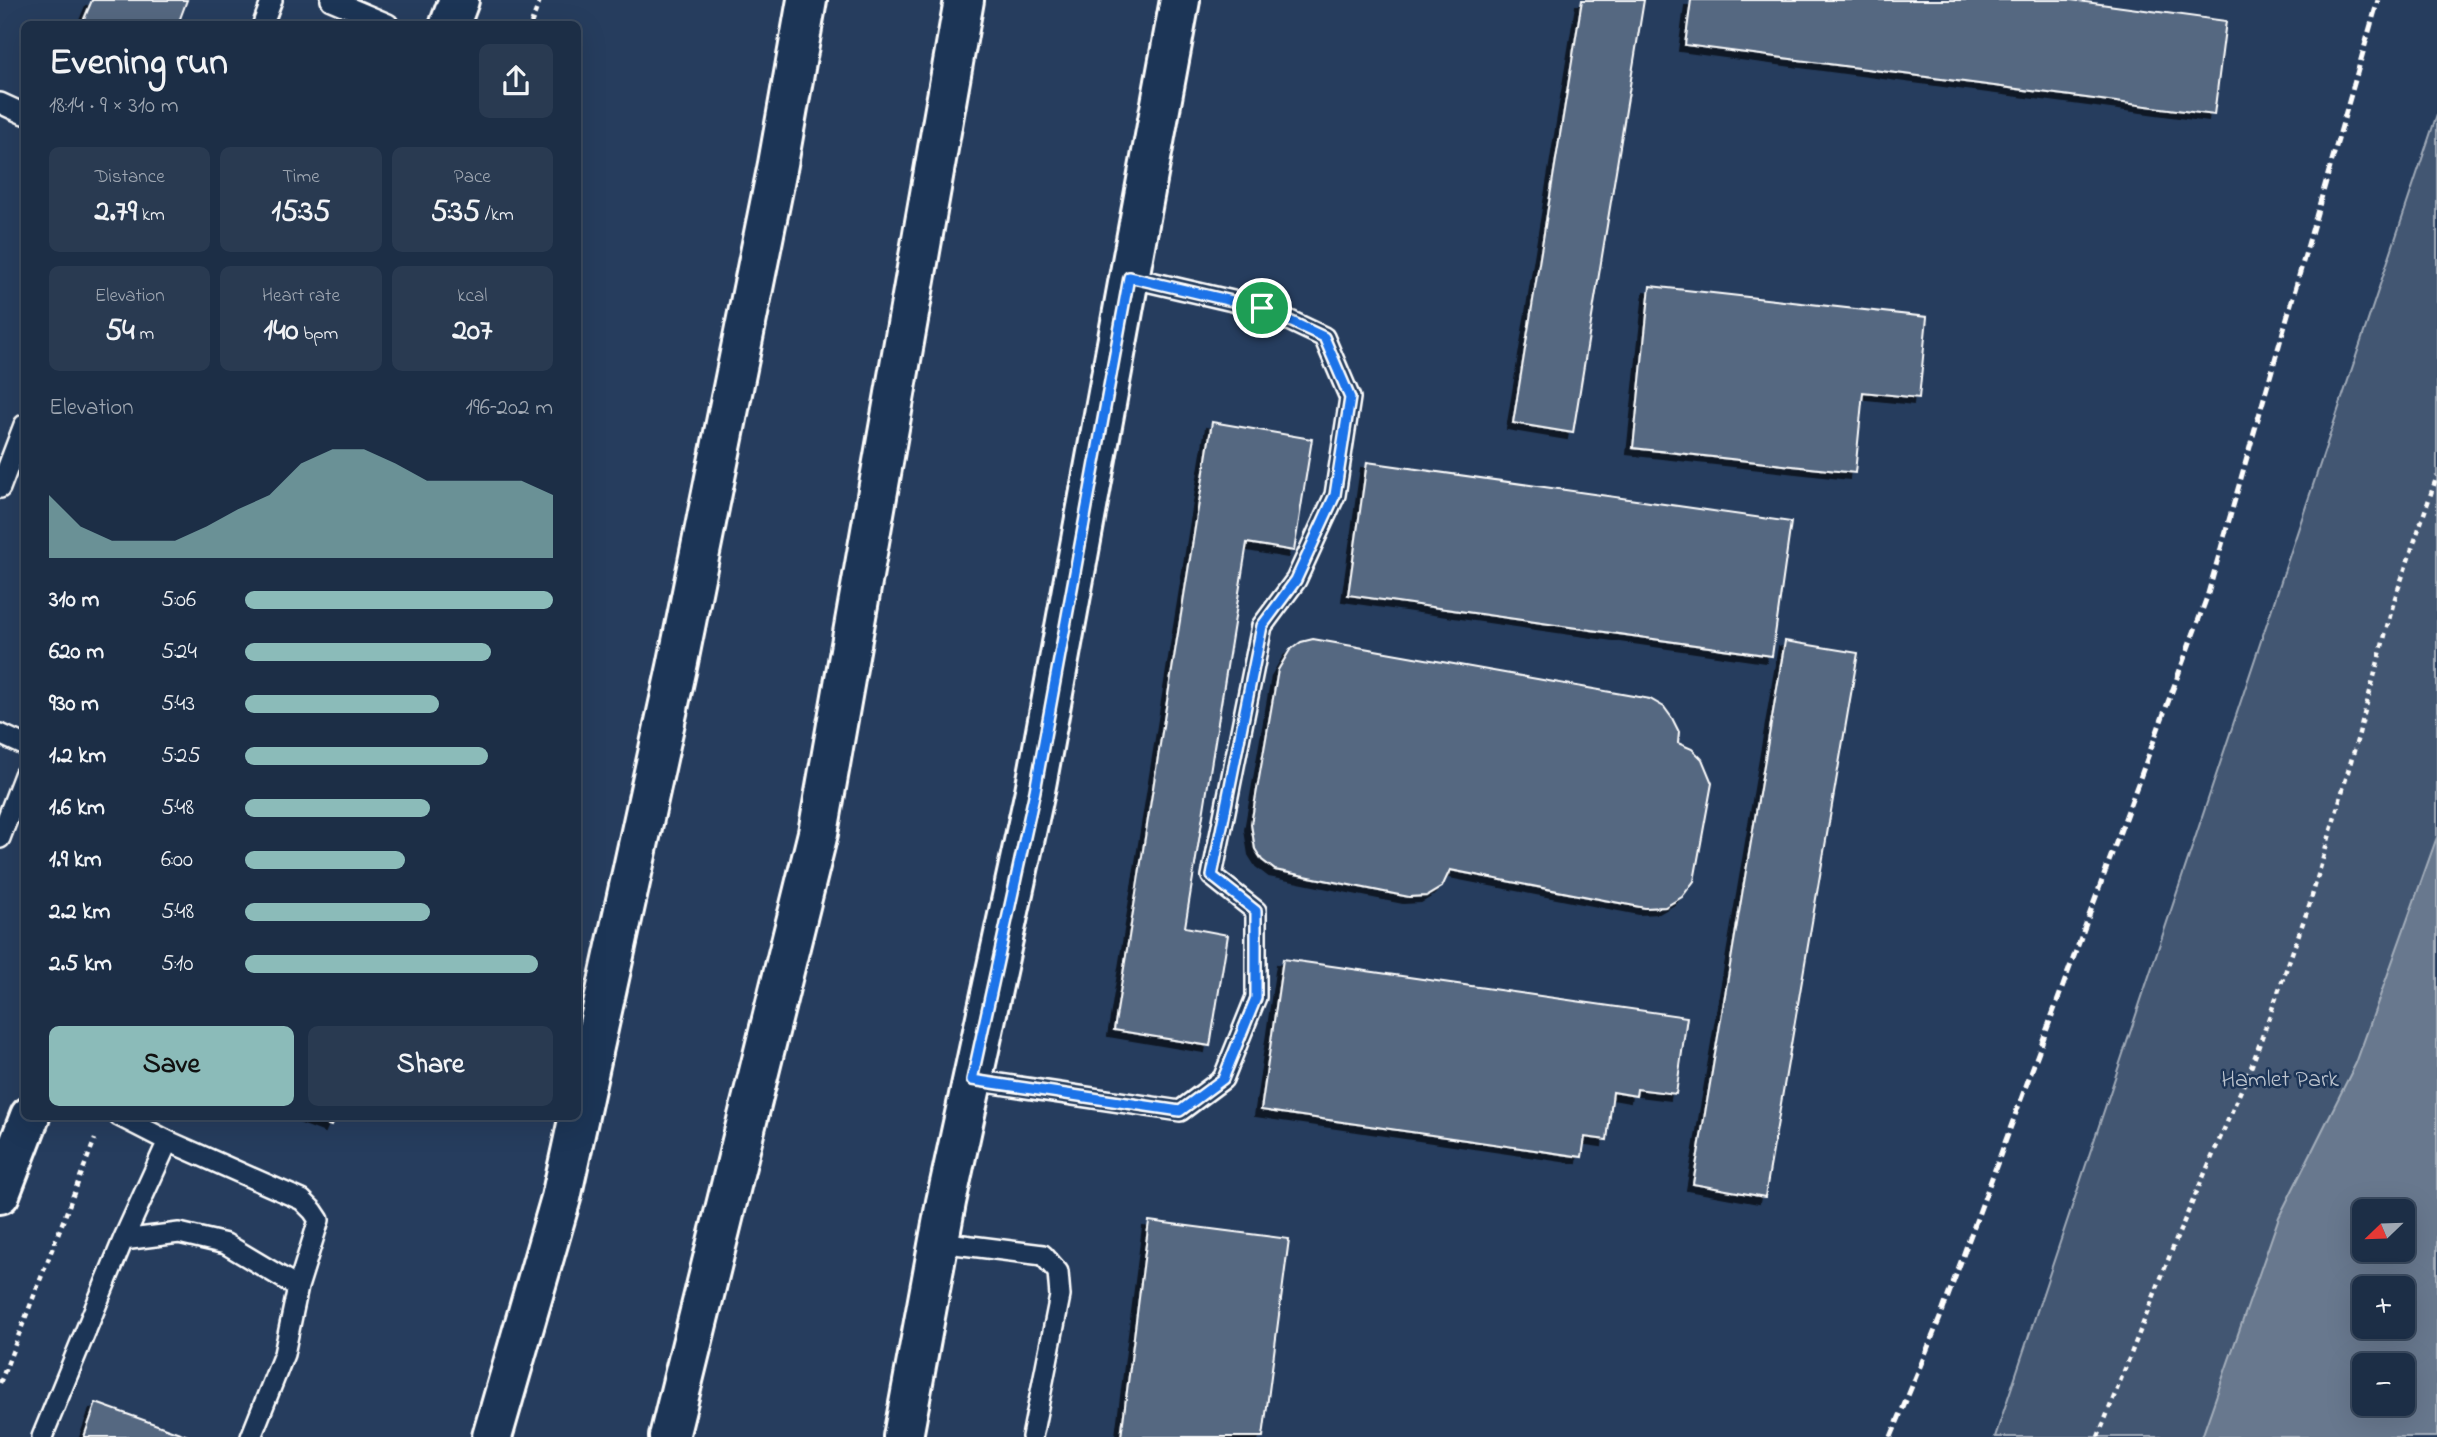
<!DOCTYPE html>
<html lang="en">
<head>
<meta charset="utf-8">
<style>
	body { margin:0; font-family:"Indie Flower",sans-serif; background:#293a51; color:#f1f3f6; height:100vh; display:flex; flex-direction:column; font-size:26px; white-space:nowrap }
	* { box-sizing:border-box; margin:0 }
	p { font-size:23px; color:#a0a8b3 }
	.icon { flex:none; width:38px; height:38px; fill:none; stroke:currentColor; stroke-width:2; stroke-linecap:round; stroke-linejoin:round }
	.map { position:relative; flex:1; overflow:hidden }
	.sheet { position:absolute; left:21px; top:21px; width:560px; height:1099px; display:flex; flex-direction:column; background:#1c2e46; border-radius:10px; box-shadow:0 7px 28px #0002,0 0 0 2px #3a4a5f }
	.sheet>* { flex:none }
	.needle { width:46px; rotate:247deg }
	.controls { position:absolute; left:2352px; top:1199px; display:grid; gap:14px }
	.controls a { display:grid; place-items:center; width:63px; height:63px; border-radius:10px; background:#1c2e46; box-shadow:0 7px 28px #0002,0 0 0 2px #3a4a5f; font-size:35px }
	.pin { position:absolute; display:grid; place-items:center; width:60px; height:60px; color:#fff; margin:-30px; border:4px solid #fff; border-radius:50%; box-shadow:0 2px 7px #0007 }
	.round { display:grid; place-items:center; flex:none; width:74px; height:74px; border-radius:10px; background:#293a51 }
	.overview { display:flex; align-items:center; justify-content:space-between; height:119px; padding:0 28px }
	h1 { font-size:38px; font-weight:700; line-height:52px }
	.stats { display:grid; grid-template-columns:repeat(3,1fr); gap:10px; height:119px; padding:7px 28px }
	.stats div { display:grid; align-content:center; border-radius:10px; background:#293a51; text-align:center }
	.stats b { font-size:30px; font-weight:700 }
	.stats small { font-size:19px; font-weight:400 }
	.stats p { font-size:19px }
	.chart { height:196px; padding:14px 28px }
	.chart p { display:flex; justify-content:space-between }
	.chart svg { width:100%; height:126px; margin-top:7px; fill:#8bbbb9; opacity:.7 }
	.action { display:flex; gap:14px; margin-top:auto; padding:14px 28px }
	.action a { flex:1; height:80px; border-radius:10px; background:#8bbbb9; color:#111; font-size:28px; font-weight:700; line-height:80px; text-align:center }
	.action a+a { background:#293a51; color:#f1f3f6 }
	ul { padding:0 28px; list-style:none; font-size:23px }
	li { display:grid; grid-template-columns:112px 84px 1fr; align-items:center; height:52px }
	li i { height:18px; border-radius:9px; background:#8bbbb9 }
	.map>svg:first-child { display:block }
	.green { fill:#425672; stroke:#a0aab8; stroke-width:2; fill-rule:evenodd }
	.water { fill:#67788e; stroke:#a4aebb; stroke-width:2; fill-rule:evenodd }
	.building { fill:#556781; stroke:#fff; stroke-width:2; filter:url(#shadow) }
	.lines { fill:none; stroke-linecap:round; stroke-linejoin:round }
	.lane-casing { stroke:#fff; stroke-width:24 }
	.secondary-casing { stroke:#fff; stroke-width:44 }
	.highway-casing { stroke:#fff; stroke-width:44 }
	.path { stroke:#fff; stroke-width:4.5; stroke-dasharray:5 5; stroke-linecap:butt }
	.lane { stroke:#1d3557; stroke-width:19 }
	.secondary { stroke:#1d3557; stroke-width:38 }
	.highway { stroke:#1d3557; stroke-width:38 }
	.rail { stroke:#fff; stroke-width:5; stroke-dasharray:10 5; stroke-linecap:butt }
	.route-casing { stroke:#fff; stroke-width:14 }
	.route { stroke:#1a73e8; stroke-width:9 }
	.labels { text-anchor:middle; stroke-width:5; stroke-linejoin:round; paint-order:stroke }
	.park-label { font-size:24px; fill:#bdc4ce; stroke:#1d3557 }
</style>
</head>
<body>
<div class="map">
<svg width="2437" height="1437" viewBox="0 0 2437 1437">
	<defs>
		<filter id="shadow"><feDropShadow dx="-6" dy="6" stdDeviation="0" flood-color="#0009"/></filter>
	</defs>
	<rect width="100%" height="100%" fill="#263d5e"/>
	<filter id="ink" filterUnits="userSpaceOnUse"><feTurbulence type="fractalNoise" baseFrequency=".0143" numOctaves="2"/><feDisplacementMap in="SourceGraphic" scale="14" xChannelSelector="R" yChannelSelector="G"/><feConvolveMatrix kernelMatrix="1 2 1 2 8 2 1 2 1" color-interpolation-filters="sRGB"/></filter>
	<g filter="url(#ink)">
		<!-- green -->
		<path class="green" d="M2437,114V1437H1995ZM2364,1211H2403V1250H2364ZM2364,1288H2403V1326H2364ZM2364,1365H2403V1404H2364Z"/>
		<!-- water -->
		<path class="water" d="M2437,837V1437H2202L2279,1217L2356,1063ZM2364,1211H2403V1250H2364ZM2364,1288H2403V1326H2364ZM2364,1365H2403V1404H2364Z"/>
		<!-- building -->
		<path class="building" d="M92,0H187L178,24H82Z
			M1582,0H1644L1573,433L1513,423Z
			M1691,0H2071L2226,21L2214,115L1685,45Z
			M1650,286L1927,317L1919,398L1863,392L1855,473L1633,448Z
			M1212,422L1312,439L1294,551L1247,543L1185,927L1228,935L1210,1046L1114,1030Z
			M1367,462L1791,522L1772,656L1348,595Z
			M1313,639L1650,699L1664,707L1672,718L1679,732L1678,743L1692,749L1702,759L1712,783L1694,881L1682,897L1665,907L1645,908L1450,870L1442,887L1427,896L1409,897L1275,870L1262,860L1255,849L1251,824L1278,670L1290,650L1301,642Z
			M1785,641L1858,653L1765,1197L1693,1184Z
			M1283,959L1687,1017L1676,1094L1637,1089L1636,1096L1613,1092L1607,1140L1585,1137L1582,1157L1261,1110Z
			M305,1116H335L331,1126Z
			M1149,1221L1289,1239L1263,1437H1121Z
			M96,1403L191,1437H84Z"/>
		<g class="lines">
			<!-- lane casing -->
			<g class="lane-casing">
				<path id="lane" d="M331,0L388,24
					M263,24L272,0
					M0,103L24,114
					M0,488L24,425
					M0,734L24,745
					M0,838L24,775
					M973,1080L1180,1111L1223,1079L1256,997V911L1212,876L1262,626L1296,580L1335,495L1350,398L1324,337L1263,308L1129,277
					M119,1116L168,1141L302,1200L313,1211L319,1220L298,1287L284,1354L251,1437
					M123,1240L179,1233L226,1244L298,1287
					M939,1242L1043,1255L1058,1272L1060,1296L1032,1437
					M42,1437L123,1240L168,1141"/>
			</g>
			<!-- secondary casing -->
			<g class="secondary-casing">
				<path id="secondary" d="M450,24L459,0
					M0,1194L30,1116
					M903,1437L946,1202L1035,791L1180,0"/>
			</g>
			<!-- highway casing -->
			<g class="highway-casing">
				<path id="highway" d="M492,1437L561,1198L677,667L778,164L807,0
					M669,1437L818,833L964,0"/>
			</g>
			<!-- path -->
			<path class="path" d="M531,24L540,0
				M0,1383L95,1139
				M2098,1437L2178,1235L2252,1065L2310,903L2358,737L2394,601L2437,476"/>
			<!-- lane -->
			<use href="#lane" class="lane"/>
			<!-- secondary -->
			<use href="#secondary" class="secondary"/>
			<!-- highway -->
			<use href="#highway" class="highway"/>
			<!-- rail -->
			<path class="rail" d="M1891,1437L1940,1318L2207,597L2378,0"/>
		</g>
	</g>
	<g class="lines" filter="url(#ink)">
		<!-- route casing -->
		<g class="route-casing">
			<path id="route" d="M1129,277L1262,308L1324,337L1350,398L1335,495L1296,580L1262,626L1212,876L1256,911V998L1223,1079L1180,1111L972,1080L1035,791Z"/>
		</g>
		<!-- route -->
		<use href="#route" class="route"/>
	</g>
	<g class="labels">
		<!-- park labels -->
		<g class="park-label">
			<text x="2280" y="1086">Hamlet Park</text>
		</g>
	</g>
</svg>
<div class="controls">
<a><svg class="needle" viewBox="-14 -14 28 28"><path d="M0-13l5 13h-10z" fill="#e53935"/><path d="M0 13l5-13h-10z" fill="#a0a8b3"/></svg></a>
<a>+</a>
<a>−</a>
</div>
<div class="pin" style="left:1262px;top:308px;background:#1e9e55"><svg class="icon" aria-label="arrive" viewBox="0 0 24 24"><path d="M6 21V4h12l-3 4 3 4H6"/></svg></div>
<section class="sheet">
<div class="overview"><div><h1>Evening run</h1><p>18:14 · 9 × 310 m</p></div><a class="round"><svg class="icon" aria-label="share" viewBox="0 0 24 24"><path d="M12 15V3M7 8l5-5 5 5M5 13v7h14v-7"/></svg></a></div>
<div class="stats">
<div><p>Distance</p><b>2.79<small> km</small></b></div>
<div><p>Time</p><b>15:35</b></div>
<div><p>Pace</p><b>5:35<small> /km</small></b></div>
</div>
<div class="stats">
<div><p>Elevation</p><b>54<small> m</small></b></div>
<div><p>Heart rate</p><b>140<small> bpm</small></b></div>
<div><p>kcal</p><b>207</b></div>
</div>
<div class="chart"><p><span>Elevation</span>196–202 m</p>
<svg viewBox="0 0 160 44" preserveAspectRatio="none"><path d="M0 44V22L10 33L20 38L30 38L40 38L50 33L60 27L70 22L80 11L90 6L100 6L110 11L120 17L130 17L140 17L150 17L160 22V44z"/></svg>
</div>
<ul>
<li><b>310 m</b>5:06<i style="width:100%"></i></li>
<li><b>620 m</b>5:24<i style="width:80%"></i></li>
<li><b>930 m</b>5:43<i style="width:63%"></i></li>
<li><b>1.2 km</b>5:25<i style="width:79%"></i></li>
<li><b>1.6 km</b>5:48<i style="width:60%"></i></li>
<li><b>1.9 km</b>6:00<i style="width:52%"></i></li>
<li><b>2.2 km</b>5:48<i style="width:60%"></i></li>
<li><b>2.5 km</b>5:10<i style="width:95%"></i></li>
</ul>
<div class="action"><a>Save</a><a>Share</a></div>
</section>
</div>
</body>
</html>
